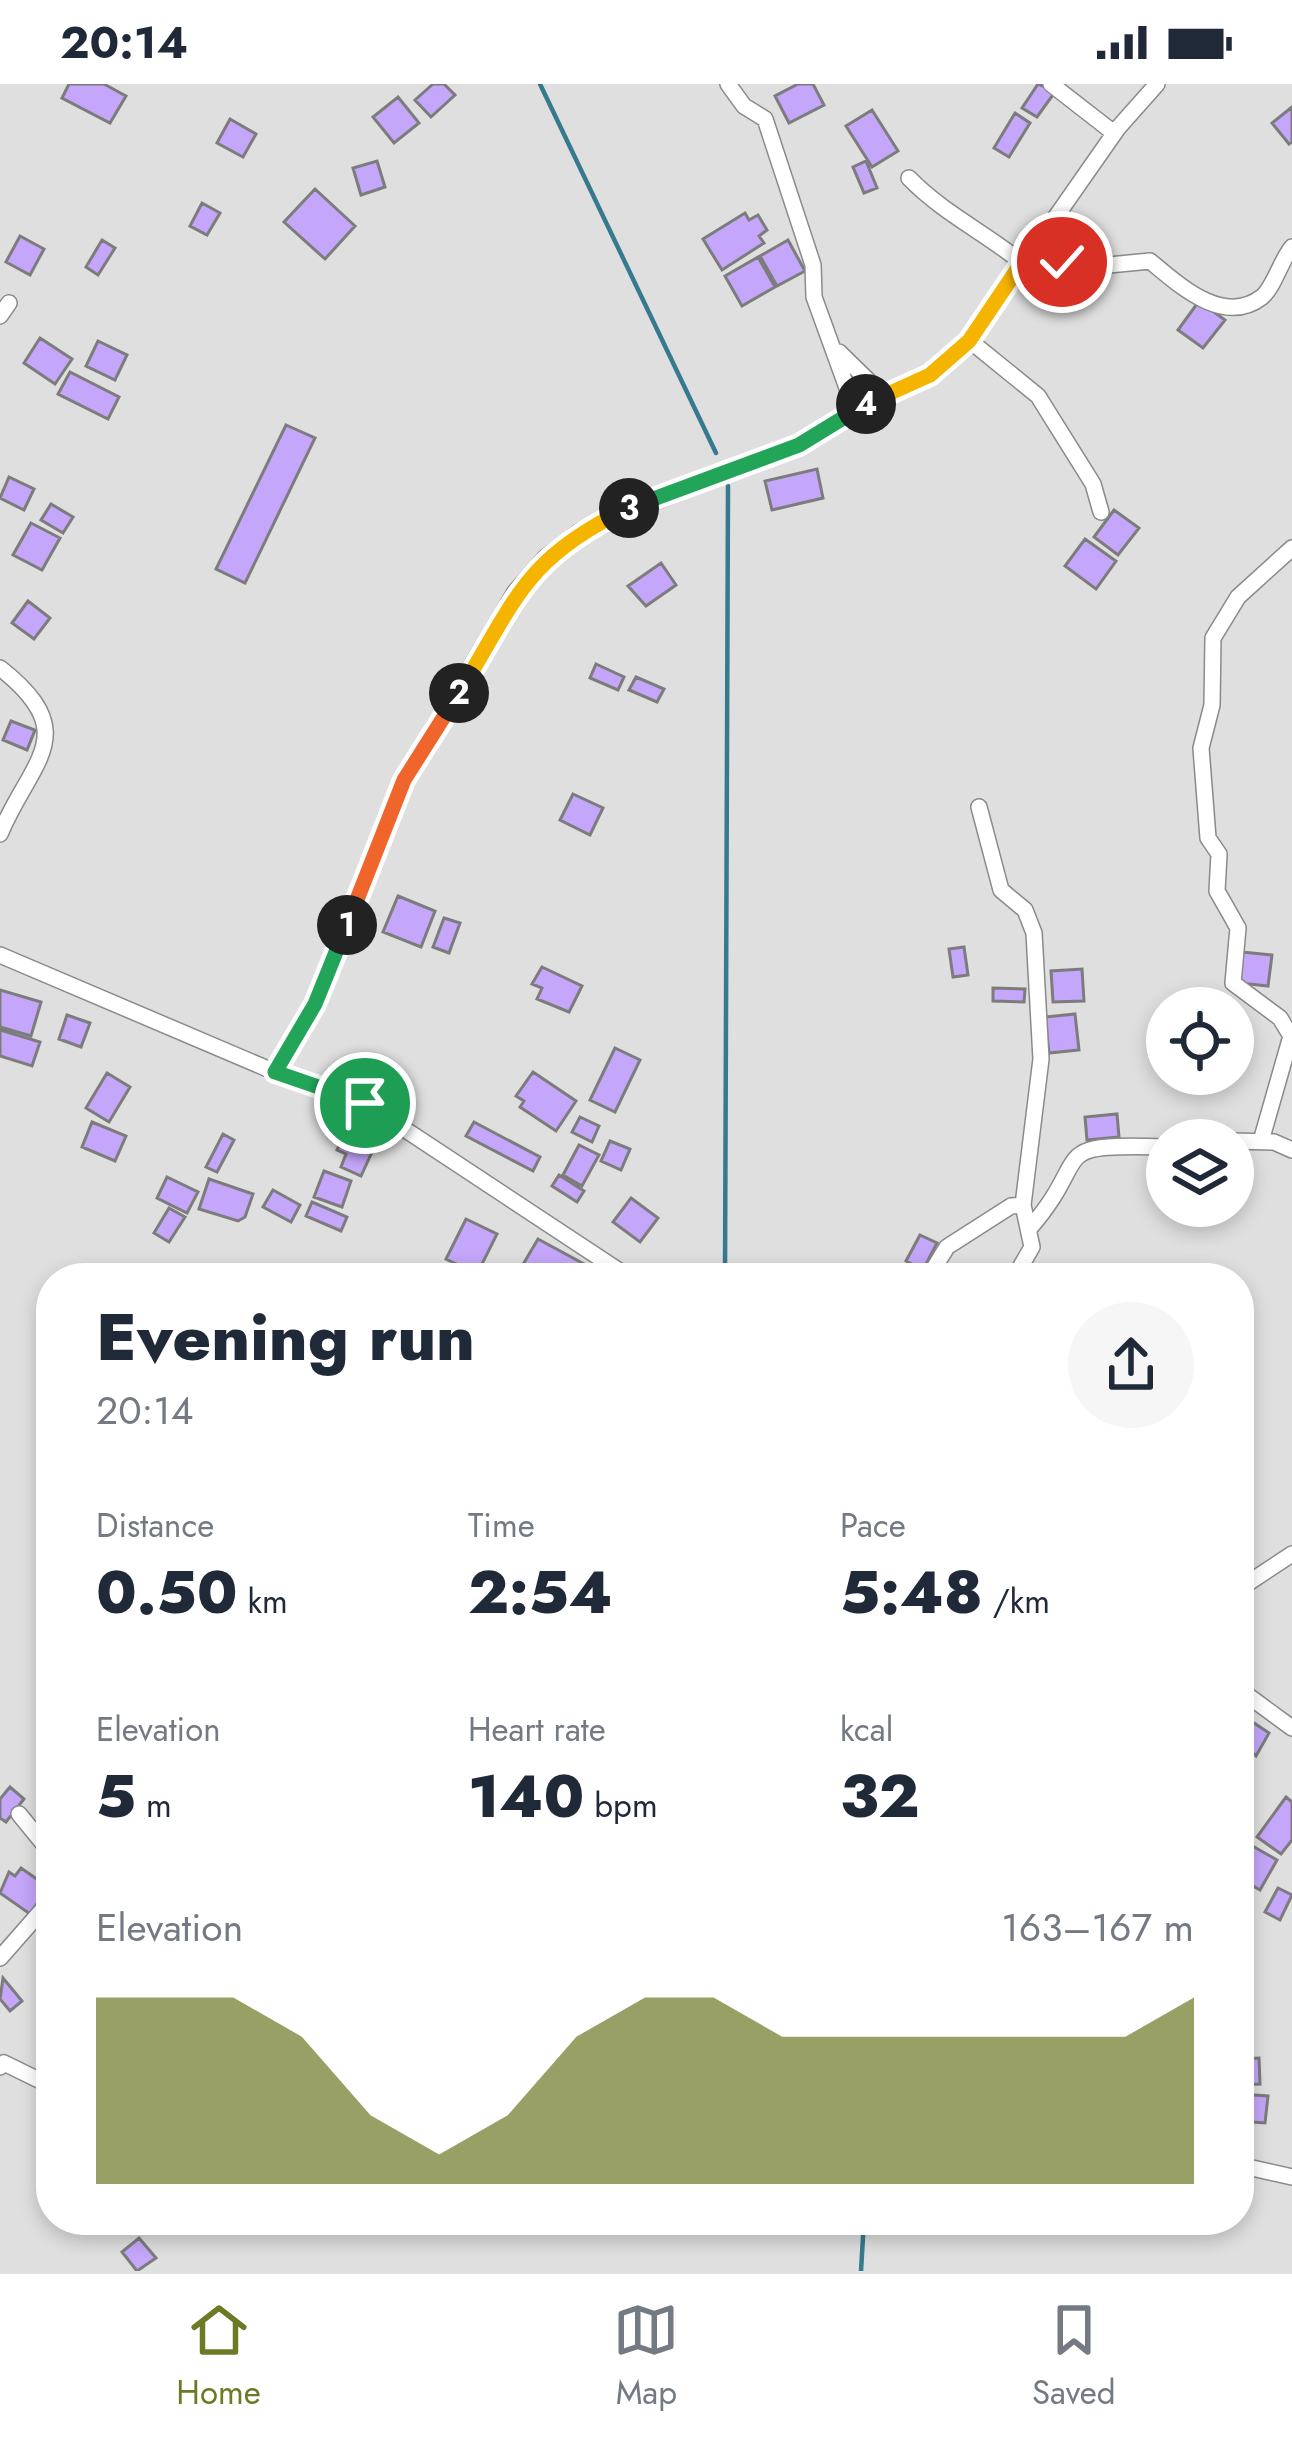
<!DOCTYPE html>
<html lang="en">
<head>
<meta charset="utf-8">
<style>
	body { margin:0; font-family:Jost,sans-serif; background:#f6f6f7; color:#1f2937; height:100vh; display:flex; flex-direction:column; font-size:45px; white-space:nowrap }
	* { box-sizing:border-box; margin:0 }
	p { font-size:39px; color:#747a83 }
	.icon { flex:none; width:66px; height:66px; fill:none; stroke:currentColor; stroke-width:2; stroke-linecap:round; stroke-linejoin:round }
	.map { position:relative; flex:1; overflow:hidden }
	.drawer { position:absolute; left:36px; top:1179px; width:1218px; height:972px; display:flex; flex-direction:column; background:#fff; border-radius:48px; box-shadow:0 6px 18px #0003 }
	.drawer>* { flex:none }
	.tools { position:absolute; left:1146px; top:903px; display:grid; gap:24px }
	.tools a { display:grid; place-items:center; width:108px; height:108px; border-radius:50%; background:#fff; box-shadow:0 6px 18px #0003; font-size:60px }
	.pin { position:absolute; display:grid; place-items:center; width:102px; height:102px; color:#fff; margin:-51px; border:6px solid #fff; border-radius:50%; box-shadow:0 3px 12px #0007 }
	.km { position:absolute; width:60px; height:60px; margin:-30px; border-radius:50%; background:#222; color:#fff; font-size:33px; line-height:60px; text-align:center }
	.round { display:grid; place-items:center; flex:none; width:126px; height:126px; border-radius:63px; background:#f6f6f7 }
	.summary { display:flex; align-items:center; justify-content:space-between; height:204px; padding:0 60px }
	h1 { font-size:66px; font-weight:800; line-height:90px }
	.metrics { display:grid; grid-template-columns:repeat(3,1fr); gap:18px; height:204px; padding:12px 60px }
	.metrics div { display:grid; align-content:center }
	.metrics b { font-size:60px; font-weight:800 }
	.metrics small { font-size:33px; font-weight:400 }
	.metrics p { font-size:33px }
	.chart { height:336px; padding:24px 60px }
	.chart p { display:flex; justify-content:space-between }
	.chart svg { width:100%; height:216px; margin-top:12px; fill:#6d7925; opacity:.7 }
	.status { display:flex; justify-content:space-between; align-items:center; height:84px; padding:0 60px; background:#fff; direction:ltr }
	.status svg { height:33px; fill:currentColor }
	.tabs { display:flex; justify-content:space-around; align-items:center; height:168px; border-top:3px solid #e0e1e3; background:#fff; font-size:33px; color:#747a83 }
	.tabs a { display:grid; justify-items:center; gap:6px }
	.tabs .on { color:#6d7925 }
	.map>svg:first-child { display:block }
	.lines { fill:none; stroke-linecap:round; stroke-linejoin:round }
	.stream { stroke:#377a8d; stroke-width:4.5 }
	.building { fill:#c4a6fa; stroke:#7c7c7d; stroke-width:3 }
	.minor-casing { stroke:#8a8a8b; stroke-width:18 }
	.minor { stroke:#fff; stroke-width:15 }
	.split-1-casing { stroke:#fff; stroke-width:24 }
	.split-2-casing { stroke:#fff; stroke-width:24 }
	.split-3-casing { stroke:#fff; stroke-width:24 }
	.split-4-casing { stroke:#fff; stroke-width:24 }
	.split-5-casing { stroke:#fff; stroke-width:24 }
	.split-1 { stroke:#22a559; stroke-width:15 }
	.split-2 { stroke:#f0652b; stroke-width:15 }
	.split-3 { stroke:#f5b400; stroke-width:15 }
	.split-4 { stroke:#22a559; stroke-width:15 }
	.split-5 { stroke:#f5b400; stroke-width:15 }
</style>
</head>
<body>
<div class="status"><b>20:14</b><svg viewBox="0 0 49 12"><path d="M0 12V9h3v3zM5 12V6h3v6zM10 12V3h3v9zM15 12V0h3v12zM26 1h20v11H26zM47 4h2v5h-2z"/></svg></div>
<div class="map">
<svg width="1292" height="2187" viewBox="0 0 1292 2187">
	<rect width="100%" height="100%" fill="#dfdfe0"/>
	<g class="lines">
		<!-- stream -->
		<path class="stream" d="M540,0L716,369
			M725,1194L728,402
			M861,2187L864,2136"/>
	</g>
	<!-- building -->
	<path class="building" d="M69,0H104L126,12L110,39L62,14Z
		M433,0H444L455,11L431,33L415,16Z
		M798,0H813L824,21L789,39L775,12Z
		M1038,0L1055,8L1037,33L1022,24Z
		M398,13L419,39L394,59L373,33Z
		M1292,23V58L1289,60L1272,39Z
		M872,26L898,67L872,83L846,42Z
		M1015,29L1030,39L1009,73L994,64Z
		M230,35L256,50L243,73L217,59Z
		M377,77L385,103L361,111L353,84Z
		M866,77L877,104L864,109L853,83Z
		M315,105L355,142L325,175L284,138Z
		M202,119L220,129L207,151L190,142Z
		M745,129L749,136L758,131L767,146L759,152L764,159L722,186L703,155Z
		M20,152L44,165L30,191L6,178Z
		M102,156L115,164L98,191L86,183Z
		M788,156L805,187L777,202L760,172Z
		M758,173L775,203L742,222L725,192Z
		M1199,217L1225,236L1203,264L1178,246Z
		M40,254L72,275L55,300L24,279Z
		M98,257L127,271L115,296L86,282Z
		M70,288L119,313L108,335L58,310Z
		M286,341L315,354L245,499L216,485Z
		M817,385L823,414L772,426L765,397Z
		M9,393L34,405L24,426L0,414Z
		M51,420L73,433L63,449L41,436Z
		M1114,426L1139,444L1118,471L1094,453Z
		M31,439L60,454L42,486L13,471Z
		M1085,455L1116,477L1096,505L1065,482Z
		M661,479L676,501L646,522L628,502Z
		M28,517L50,534L34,555L12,539Z
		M596,580L624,593L618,606L590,594Z
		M636,593L664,605L657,618L629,606Z
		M11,637L35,646L27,666L3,656Z
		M573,710L603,724L590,751L560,736Z
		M398,812L435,827L421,863L383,848Z
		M444,834L460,839L449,869L433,863Z
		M964,863L968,891L953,893L949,865Z
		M1242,868L1272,871L1268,902L1239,899Z
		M542,883L582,902L569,928L537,915L542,904L532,900Z
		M1082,885L1084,917L1053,918L1051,887Z
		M993,904L1025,905L1024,918L993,917Z
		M0,906L41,918L31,952L0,943Z
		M1075,930L1079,966L1049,969L1045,933Z
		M67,931L90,939L81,963L59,955Z
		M0,946L40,958L32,982L0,972Z
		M615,964L640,976L615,1028L590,1016Z
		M533,988L576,1017L556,1047L520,1023L524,1017L516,1012Z
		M107,989L130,1003L109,1038L86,1024Z
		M1117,1030L1119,1053L1087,1056L1085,1033Z
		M580,1033L599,1042L592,1058L572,1048Z
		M92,1038L126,1052L115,1077L82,1063Z
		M474,1038L540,1073L533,1087L466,1052Z
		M223,1050L234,1056L217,1088L206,1083Z
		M342,1055L372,1068L361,1092L341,1083L346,1070L337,1066Z
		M610,1057L630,1065L621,1086L601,1077Z
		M579,1061L599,1071L582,1102L563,1091Z
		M324,1087L351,1097L342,1123L314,1113Z
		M559,1091L584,1107L577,1118L552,1102Z
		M167,1093L198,1108L187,1129L157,1114Z
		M209,1095L253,1110L245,1133L238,1137L199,1125Z
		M273,1106L300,1121L291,1138L263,1123Z
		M631,1114L658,1134L640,1158L613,1138Z
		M312,1118L347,1133L341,1147L306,1132Z
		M169,1124L185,1133L169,1158L154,1149Z
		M466,1135L497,1150L477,1190L446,1175Z
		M920,1151L937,1159L923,1186L906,1177Z
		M538,1155L584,1180L573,1194H515Z
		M1239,1629L1269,1649L1256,1672L1249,1666L1251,1657L1239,1647Z
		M10,1703L24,1715L6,1738L0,1734V1715Z
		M1286,1713L1292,1718V1756L1281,1770L1257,1753Z
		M1249,1760L1277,1776L1260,1806L1239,1794V1777Z
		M21,1784L48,1803L30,1830L0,1809L9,1788L15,1792Z
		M1278,1804L1292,1811L1280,1836L1265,1828Z
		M3,1894L22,1917L10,1927L0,1915Z
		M1259,1974L1260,2000L1239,2001V1975Z
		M1239,2010L1268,2012L1265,2039L1239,2037Z
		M139,2154L156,2174L137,2187L122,2168Z"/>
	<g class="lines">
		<!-- minor casing -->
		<g class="minor-casing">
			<path id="minor" d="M728,0L744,22L765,35L813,181L814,213L855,326
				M1051,0L1114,49
				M909,94C943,129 984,148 1021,178
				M1031,165L1078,184L1150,177C1178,200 1223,243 1262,213C1274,203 1281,176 1292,163
				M0,232L9,219
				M969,256L1038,312L1093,400L1101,428
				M839,268L884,312
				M0,584C84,650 31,676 0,750
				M979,723L1001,806L1025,826L1034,849L1041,975L1023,1121L1032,1163L1014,1194
				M0,871L275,988L365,1019L630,1194
				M275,988L315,920L404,696L515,508L545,474L579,448L799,361L868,319L930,291L969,257L1118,44L1157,0
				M1233,1057L1274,1058L1292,1066
				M1261,1057L1291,952L1280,934L1233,899L1238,844L1217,807L1219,770L1208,754L1201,664L1212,621L1213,554L1238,513L1292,464
				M1029,1145C1095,1070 1042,1059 1167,1063
				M928,1194L947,1163L1011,1122L1023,1121
				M1239,1505L1292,1470
				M1239,1605L1292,1644
				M19,1730L51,1769
				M0,1874L51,1816
				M0,1983L4,1979L51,2002
				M1239,2081L1292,2093"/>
		</g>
		<!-- minor -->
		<use href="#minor" class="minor"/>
	</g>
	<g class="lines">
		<!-- split-1 casing -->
		<g class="split-1-casing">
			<path id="split-1" d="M347,841L315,920L275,988L365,1019"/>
		</g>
		<!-- split-2 casing -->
		<g class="split-2-casing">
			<path id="split-2" d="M347,841L404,696L459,609"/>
		</g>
		<!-- split-3 casing -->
		<g class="split-3-casing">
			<path id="split-3" d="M459,609C516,516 524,474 629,424"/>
		</g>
		<!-- split-4 casing -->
		<g class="split-4-casing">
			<path id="split-4" d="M629,424L799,361L866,320"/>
		</g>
		<!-- split-5 casing -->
		<g class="split-5-casing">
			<path id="split-5" d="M866,320L930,291L969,257L1031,165L1062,178"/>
		</g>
		<!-- split-1 -->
		<use href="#split-1" class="split-1"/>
		<!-- split-2 -->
		<use href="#split-2" class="split-2"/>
		<!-- split-3 -->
		<use href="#split-3" class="split-3"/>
		<!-- split-4 -->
		<use href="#split-4" class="split-4"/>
		<!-- split-5 -->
		<use href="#split-5" class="split-5"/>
	</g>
</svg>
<div class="tools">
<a><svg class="icon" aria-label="locate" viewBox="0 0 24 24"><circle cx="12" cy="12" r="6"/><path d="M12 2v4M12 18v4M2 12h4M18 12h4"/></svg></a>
<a><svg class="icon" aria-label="layers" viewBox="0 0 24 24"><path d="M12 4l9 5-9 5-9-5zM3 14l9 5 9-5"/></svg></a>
</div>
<div class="pin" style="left:365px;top:1019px;background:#1e9e55"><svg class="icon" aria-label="arrive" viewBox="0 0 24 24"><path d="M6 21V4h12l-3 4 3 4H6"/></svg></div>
<div class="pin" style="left:1062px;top:178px;background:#d93025"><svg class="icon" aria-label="check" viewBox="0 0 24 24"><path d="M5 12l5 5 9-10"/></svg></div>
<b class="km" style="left:347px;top:841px">1</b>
<b class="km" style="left:459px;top:609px">2</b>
<b class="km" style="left:629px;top:424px">3</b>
<b class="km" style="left:866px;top:320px">4</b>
<section class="drawer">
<div class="summary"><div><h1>Evening run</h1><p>20:14</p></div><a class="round"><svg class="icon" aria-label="share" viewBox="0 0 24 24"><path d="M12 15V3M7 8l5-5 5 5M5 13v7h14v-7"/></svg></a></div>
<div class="metrics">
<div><p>Distance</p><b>0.50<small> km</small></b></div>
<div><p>Time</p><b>2:54</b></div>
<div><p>Pace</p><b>5:48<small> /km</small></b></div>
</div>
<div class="metrics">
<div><p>Elevation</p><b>5<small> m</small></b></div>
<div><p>Heart rate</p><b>140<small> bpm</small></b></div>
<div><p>kcal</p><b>32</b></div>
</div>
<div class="chart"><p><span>Elevation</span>163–167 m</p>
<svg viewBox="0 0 160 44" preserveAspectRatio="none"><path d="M0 44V6L10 6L20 6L30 14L40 30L50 38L60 30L70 14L80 6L90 6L100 14L110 14L120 14L130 14L140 14L150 14L160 6V44z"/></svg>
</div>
</section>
</div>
<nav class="tabs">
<a class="on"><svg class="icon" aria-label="home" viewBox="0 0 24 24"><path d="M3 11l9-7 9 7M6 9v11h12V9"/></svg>Home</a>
<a><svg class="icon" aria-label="map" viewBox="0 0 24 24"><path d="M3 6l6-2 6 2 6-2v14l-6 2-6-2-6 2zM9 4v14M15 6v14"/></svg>Map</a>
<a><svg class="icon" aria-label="saved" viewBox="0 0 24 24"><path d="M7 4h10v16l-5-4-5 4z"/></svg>Saved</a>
</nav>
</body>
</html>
